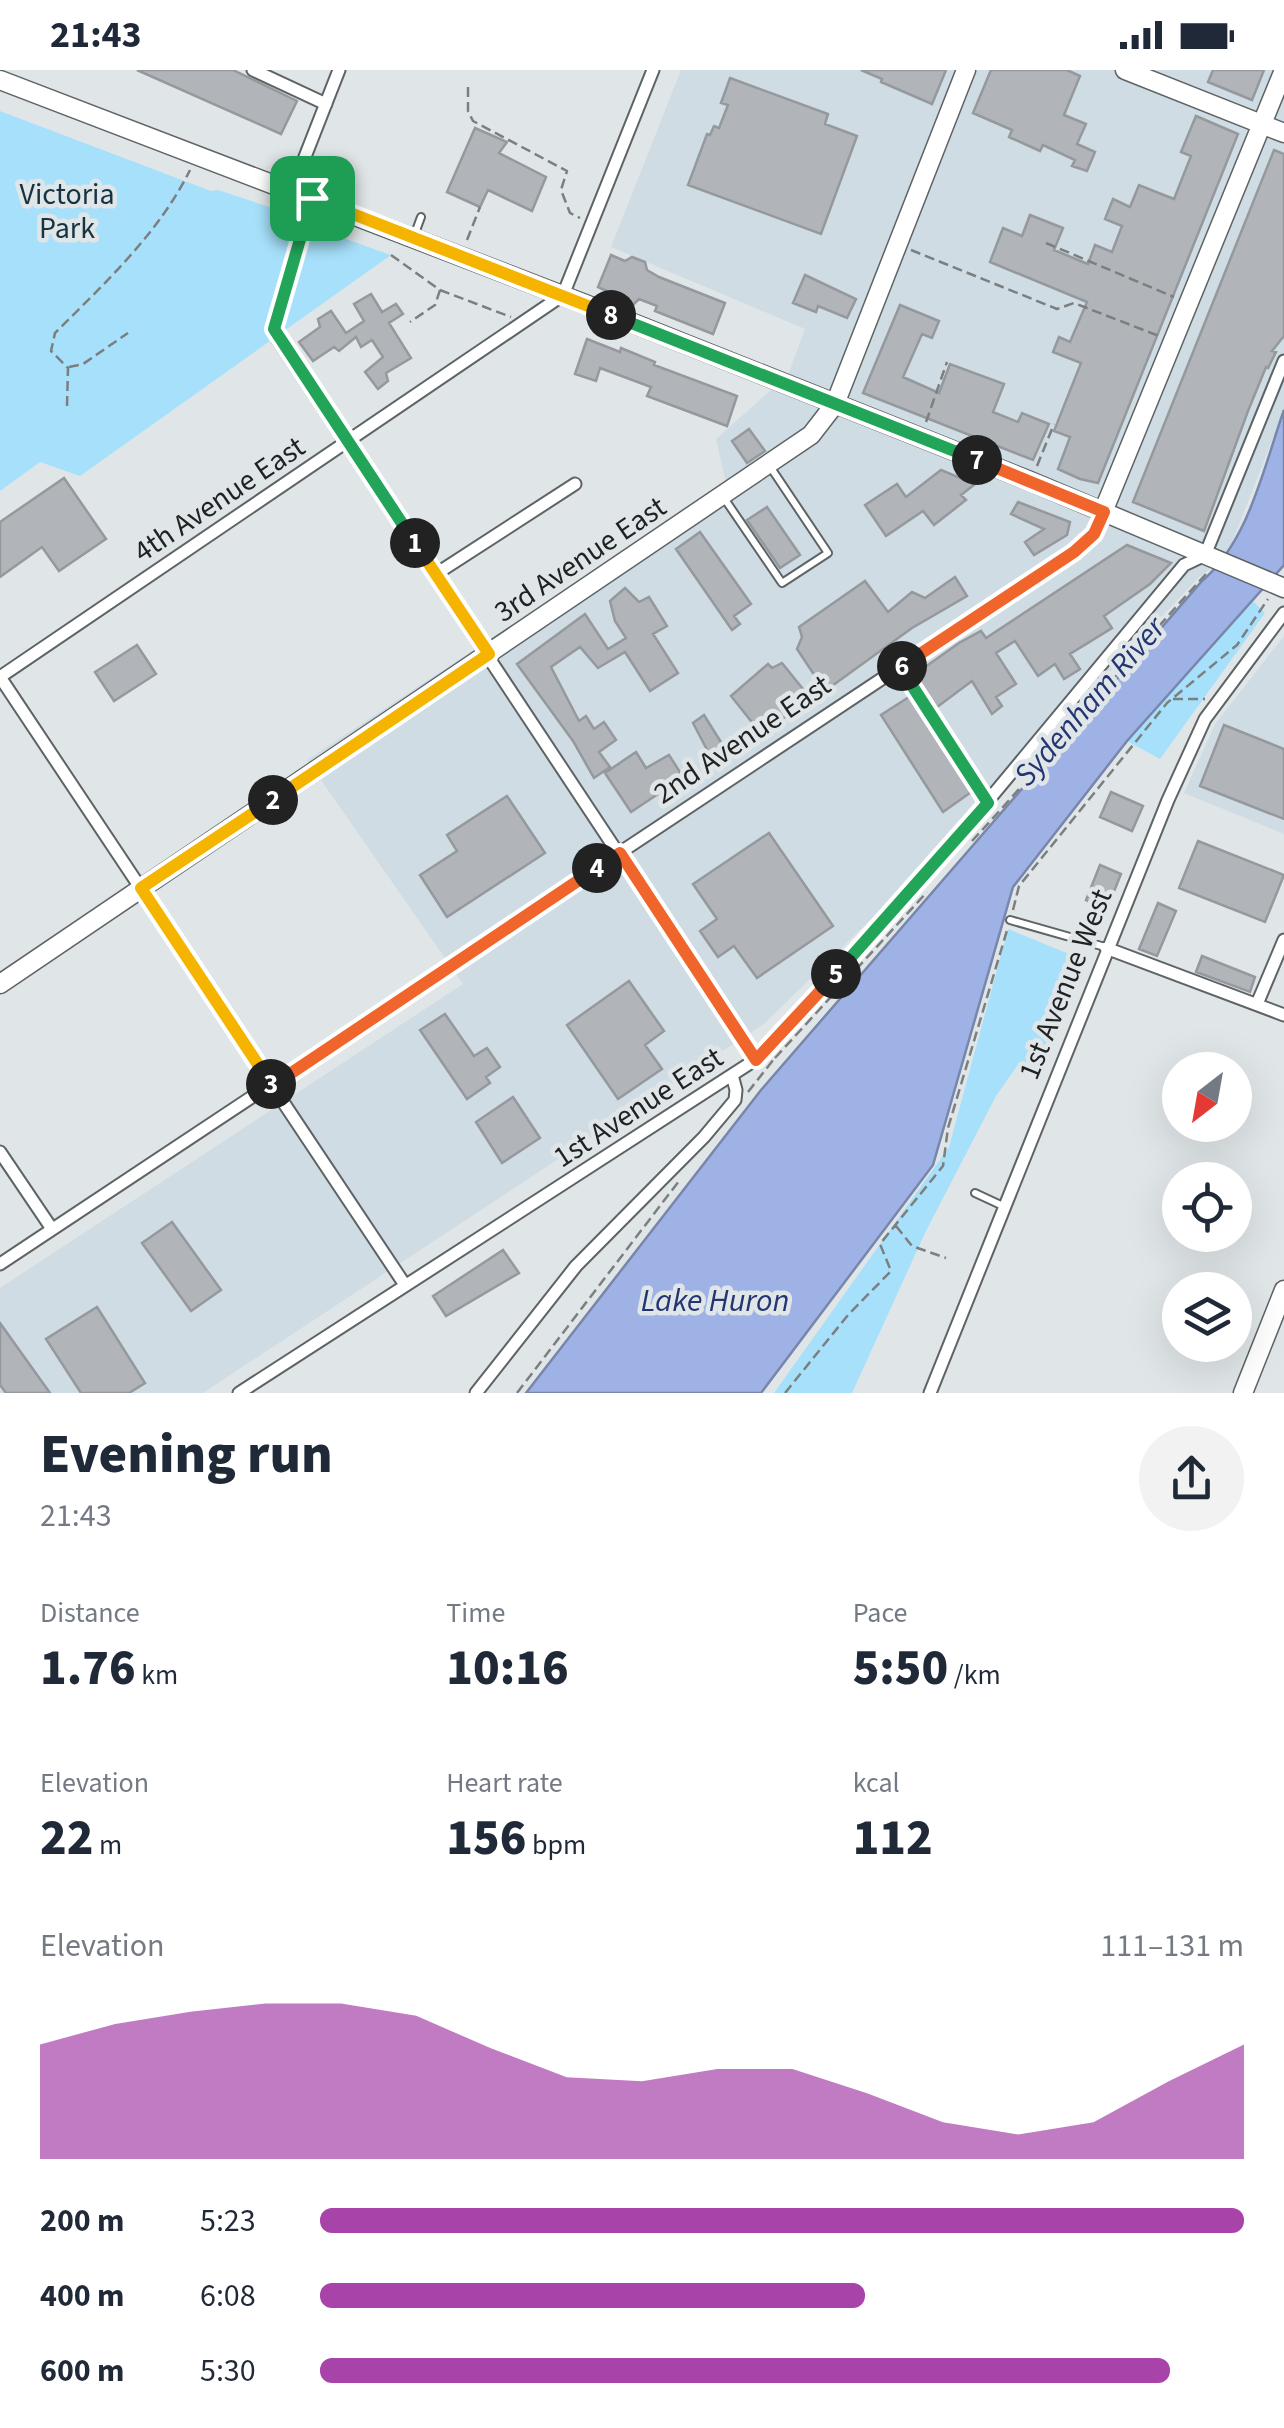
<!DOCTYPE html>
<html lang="en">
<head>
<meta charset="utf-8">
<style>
	body { margin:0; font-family:"Source Sans 3",sans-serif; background:#f2f2f3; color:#1f2937; height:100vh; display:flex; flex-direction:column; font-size:38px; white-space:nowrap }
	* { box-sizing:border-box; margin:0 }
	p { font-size:32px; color:#747a83 }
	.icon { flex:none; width:55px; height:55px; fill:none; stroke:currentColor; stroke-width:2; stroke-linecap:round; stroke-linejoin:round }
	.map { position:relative; height:1323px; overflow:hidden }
	.panel { display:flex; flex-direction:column; background:#fff; flex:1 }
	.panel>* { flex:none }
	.needle { width:65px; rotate:211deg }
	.tools { position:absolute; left:1162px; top:982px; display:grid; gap:20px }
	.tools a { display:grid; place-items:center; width:90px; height:90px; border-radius:50%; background:#fff; box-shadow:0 10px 40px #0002; font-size:50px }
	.pin { position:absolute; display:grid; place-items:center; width:85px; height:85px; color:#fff; margin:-42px; border-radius:20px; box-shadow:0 5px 15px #0006 }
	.km { position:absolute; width:50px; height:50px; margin:-25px; border-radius:50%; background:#222; color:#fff; font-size:28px; line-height:50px; text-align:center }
	.round { display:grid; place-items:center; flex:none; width:105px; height:105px; border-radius:52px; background:#f2f2f3 }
	.headline { display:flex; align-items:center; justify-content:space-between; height:170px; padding:0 40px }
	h1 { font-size:55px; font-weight:800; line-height:75px }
	.metrics { display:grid; grid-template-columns:repeat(3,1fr); gap:15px; height:170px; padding:10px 40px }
	.metrics div { display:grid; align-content:center }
	.metrics b { font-size:50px; font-weight:800 }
	.metrics small { font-size:28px; font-weight:400 }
	.metrics p { font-size:28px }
	.chart { height:280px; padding:20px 40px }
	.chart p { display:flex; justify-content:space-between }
	.chart svg { width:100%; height:180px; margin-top:10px; fill:#a844a9; opacity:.7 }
	ul { padding:0 40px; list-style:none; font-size:32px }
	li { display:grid; grid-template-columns:160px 120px 1fr; align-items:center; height:75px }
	li i { height:25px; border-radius:12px; background:#a844a9 }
	.status { display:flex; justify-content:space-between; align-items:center; height:70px; padding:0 50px; background:#fff; direction:ltr }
	.status svg { height:28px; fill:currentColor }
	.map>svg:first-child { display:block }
	.built { fill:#cfdce3 }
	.green { fill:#a7e0fa }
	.water { fill:#9eb2e5; stroke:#7886aa; stroke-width:2.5 }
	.building { fill:#b1b5b9; stroke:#95999d; stroke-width:2.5 }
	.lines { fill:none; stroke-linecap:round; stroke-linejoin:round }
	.lane-casing { stroke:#5e6365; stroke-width:10 }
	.street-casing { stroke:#5e6365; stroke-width:15 }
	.secondary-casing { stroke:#5e6365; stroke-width:21 }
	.primary-casing { stroke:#5e6365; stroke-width:21 }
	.path { stroke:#7b7f80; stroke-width:2.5; stroke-dasharray:10 5; stroke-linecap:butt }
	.lane { stroke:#fff; stroke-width:6 }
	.street { stroke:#fff; stroke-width:11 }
	.secondary { stroke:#fff; stroke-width:18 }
	.primary { stroke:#fff; stroke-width:18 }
	.split-1-casing { stroke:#fff; stroke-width:20 }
	.split-2-casing { stroke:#fff; stroke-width:20 }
	.split-3-casing { stroke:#fff; stroke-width:20 }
	.split-4-casing { stroke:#fff; stroke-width:20 }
	.split-5-casing { stroke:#fff; stroke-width:20 }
	.split-6-casing { stroke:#fff; stroke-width:20 }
	.split-7-casing { stroke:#fff; stroke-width:20 }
	.split-8-casing { stroke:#fff; stroke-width:20 }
	.split-9-casing { stroke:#fff; stroke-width:20 }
	.split-1 { stroke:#22a559; stroke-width:12 }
	.split-2 { stroke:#f5b400; stroke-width:12 }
	.split-3 { stroke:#f5b400; stroke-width:12 }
	.split-4 { stroke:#f0652b; stroke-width:12 }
	.split-5 { stroke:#f0652b; stroke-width:12 }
	.split-6 { stroke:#22a559; stroke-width:12 }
	.split-7 { stroke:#f0652b; stroke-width:12 }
	.split-8 { stroke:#22a559; stroke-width:12 }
	.split-9 { stroke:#f5b400; stroke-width:12 }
	.labels { text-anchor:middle; stroke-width:9; stroke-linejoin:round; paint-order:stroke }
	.park-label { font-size:30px; fill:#153340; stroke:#e0e6e8 }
	.street-label { font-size:30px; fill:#1f2122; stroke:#e0e6e8 }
	.water-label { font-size:32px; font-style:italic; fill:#233572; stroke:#e0e6e8 }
</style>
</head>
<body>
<div class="status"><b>21:43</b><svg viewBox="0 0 49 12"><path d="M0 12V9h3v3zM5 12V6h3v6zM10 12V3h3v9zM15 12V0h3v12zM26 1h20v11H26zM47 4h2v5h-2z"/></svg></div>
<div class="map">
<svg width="1284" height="1323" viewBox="0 0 1284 1323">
	<rect width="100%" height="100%" fill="#e0e6e8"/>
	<!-- built -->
	<path class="built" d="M681,0H1284V340L1226,488L1198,508L947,775L765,953L203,1323H0V1218L463,914L307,690L726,413L716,369L788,305L805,259L611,177Z
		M1284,566V764L1184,723L1215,654Z"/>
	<!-- green -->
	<path class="green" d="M0,41L211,121L218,120L345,162L343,168L391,185L80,406L40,392L0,421Z
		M1253,531L1265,543L1160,689L1127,671Z
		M1008,859L1086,891L1046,989L1034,997L1017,996L996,1026L926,1161L852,1323H774L949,1077Z"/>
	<!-- water -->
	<path class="water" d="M1284,340V495L1127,671L1013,817L933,1095L761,1323H526L761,1020L1202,511C1249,471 1264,396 1284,340Z"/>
	<!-- building -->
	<path class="building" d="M137,0H233L297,31L281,64Z
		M861,0H946L932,34L881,12L882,9Z
		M991,0H1067L1080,6L1064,45L1086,54L1077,74L1095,82L1087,101L1072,96L1075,90L1043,75L1040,81L1009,67L1012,60L973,43Z
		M1213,0H1264L1252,30L1208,12Z
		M730,8L828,44L825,54L857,66L821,164L688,115L707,64L710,65L714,56L719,58L728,35L721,33Z
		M1196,46L1238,64L1098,413L1080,409L1058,399L1070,367L1054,361L1081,293L1053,282L1059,267L1070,272L1087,232L990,192L1003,158L1022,166L1030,145L1063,158L1054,180L1088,194L1095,175L1112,182L1122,156L1105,149L1113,129L1130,137L1139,115L1174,129L1191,86L1181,82Z
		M475,58L507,72L499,83L546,107L532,141L488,120L480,137L447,122Z
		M1274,80L1284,84V266L1272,281L1276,282L1268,298L1266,297L1248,341L1204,461L1133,432Z
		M611,185L625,191L632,187L645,192L647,200L659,207L725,233L713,264L655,241L657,236L639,229L634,234L598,217Z
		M805,205L856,229L847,248L818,236L816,242L793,233Z
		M371,224L382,242L396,234L403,244L389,253L411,288L386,303L388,311L378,319L365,302L383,287L372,270L361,277L356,267L339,281L334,277L313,291L299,272L320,257L318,249L331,241L346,263L364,251L354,234Z
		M900,235L939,251L932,268L922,264L903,307L939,323L950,294L1004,314L993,342L1018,352L1022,343L1049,354L1033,390L863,323Z
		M587,269L620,282L621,278L655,292L654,295L737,326L727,356L647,326L651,317L600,298L596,311L575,304Z
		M749,359L765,381L747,393L732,371Z
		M941,400L975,414L961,425L966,430L934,455L923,441L886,466L865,435L897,414L906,427Z
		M64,408L106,469L59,501L42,477L0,507V452Z
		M1018,432L1070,452L1067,465L1034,485L1025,472L1044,459L1011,444Z
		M767,437L800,485L780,498L747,450Z
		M700,462L751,534L734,546L740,554L732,560L676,479Z
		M1127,475L1171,493L1150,514L1104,546L1112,558L1070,584L1080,599L1064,609L1055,594L1038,606L1015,571L996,583L1016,614L996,627L1002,636L992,644L972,611L929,643L977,718L943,742L881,645L920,620L911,607L959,573L981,561L986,568Z
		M955,507L967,526L912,558L825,621L797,579L802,567L799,557L865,511L888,542L912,522L925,528Z
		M625,518L639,532L649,527L667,556L653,564L678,603L650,621L625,582L598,598L580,577L551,597L579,651L586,646L594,659L604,652L616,670L599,682L610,697L594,708L573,671L517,594L585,544L608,579L626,568L615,551L610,531Z
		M137,575L156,604L114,631L95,602Z
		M782,593L811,629L782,649L776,641L755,656L731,626L768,594L772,598Z
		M704,645L729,685L715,695L693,653Z
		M1224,655L1284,679V749L1200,716Z
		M636,682L646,698L669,685L687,713L673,722L670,716L631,742L605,703Z
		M1111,722L1143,736L1132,761L1100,747Z
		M507,726L545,783L447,847L420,805L457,781L447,765Z
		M769,763L833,856L757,908L734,876L718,887L700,861L717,849L693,814Z
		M1198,771L1284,805L1265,852L1179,818Z
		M1100,795L1121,804L1107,839L1086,830Z
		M1158,833L1176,841L1157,886L1139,879Z
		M1202,886L1255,907L1250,922L1196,902Z
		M629,911L664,961L645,975L662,999L618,1029L567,955Z
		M445,944L474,986L487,978L500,997L486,1007L490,1013L467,1029L420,960Z
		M513,1027L540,1068L502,1093L476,1052Z
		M172,1152L221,1220L191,1241L142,1173Z
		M503,1180L519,1203L446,1246L433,1226Z
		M97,1237L145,1313L129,1323H81L46,1269Z
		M0,1253L50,1323H6L0,1315Z"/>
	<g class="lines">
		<!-- lane casing -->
		<g class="lane-casing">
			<path id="lane" d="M414,166L421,147
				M724,428L782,513L828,483L769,395
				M1010,850L1105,877
				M975,1123L1003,1136"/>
		</g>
		<!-- street casing -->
		<g class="street-casing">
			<path id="street" d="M253,0L326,34
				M292,120L339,0
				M277,268L755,990
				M436,504L575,414
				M0,607L563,225L653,0
				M0,607L405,1215
				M1106,878L1284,945
				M1257,934L1284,870
				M0,1082L52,1159
				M0,1194L1073,482L1094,465L1103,442
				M239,1323L755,990L948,779L1184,495L1205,485L1284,291
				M476,1323L576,1196L704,1067L735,1030L736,1020L732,1005
				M930,1323L1168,730L1205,649L1284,543"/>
		</g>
		<!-- secondary casing -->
		<g class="secondary-casing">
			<path id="secondary" d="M1125,0L1284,63
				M1103,442L1284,0
				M0,914L811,365L835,334L966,0
				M1243,1323L1284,1220"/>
		</g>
		<!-- primary casing -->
		<g class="primary-casing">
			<path id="primary" d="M0,10L585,234L1030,411L1284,518"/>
		</g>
		<!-- path -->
		<path class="path" d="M468,17V41L473,51L567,101L561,120L570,143L580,148
			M467,170L480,137
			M1046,173L1174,227
			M911,180L1057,239L1074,233L1159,266
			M391,185L440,220L435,235L410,252
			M440,220L511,247
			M275,256L306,143
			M69,297L83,294L128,263
			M67,336L68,298L51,281L55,263C104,214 159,163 190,100
			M926,352L947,292
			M1037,396L1054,354
			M907,609L979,719
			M1173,629H1205
			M972,771C1053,684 1126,590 1207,503
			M1013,840L1019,816L1167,633L1237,575L1268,529
			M775,988L927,822
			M748,1022L774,989
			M896,1156L912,1176L946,1188
			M517,1323L679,1111
			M785,1323L848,1245L891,1201L880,1174L943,1096L948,1058L1008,857"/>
		<!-- lane -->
		<use href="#lane" class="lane"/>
		<!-- street -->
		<use href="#street" class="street"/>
		<!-- secondary -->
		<use href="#secondary" class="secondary"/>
		<!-- primary -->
		<use href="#primary" class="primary"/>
	</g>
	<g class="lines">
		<!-- split-1 casing -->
		<g class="split-1-casing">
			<path id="split-1" d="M312,128L274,259L415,473"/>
		</g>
		<!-- split-2 casing -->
		<g class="split-2-casing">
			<path id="split-2" d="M273,730L489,584L415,473"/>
		</g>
		<!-- split-3 casing -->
		<g class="split-3-casing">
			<path id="split-3" d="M271,1014L141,818L273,730"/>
		</g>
		<!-- split-4 casing -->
		<g class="split-4-casing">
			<path id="split-4" d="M271,1014L272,1016L597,798"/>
		</g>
		<!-- split-5 casing -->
		<g class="split-5-casing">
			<path id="split-5" d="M597,798L620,783L756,990L836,904"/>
		</g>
		<!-- split-6 casing -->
		<g class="split-6-casing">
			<path id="split-6" d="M836,904L988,733L900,597L902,596"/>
		</g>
		<!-- split-7 casing -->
		<g class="split-7-casing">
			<path id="split-7" d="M902,596L1074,482L1094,464L1104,442L977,390"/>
		</g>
		<!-- split-8 casing -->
		<g class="split-8-casing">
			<path id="split-8" d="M611,245L977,390"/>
		</g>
		<!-- split-9 casing -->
		<g class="split-9-casing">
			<path id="split-9" d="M312,128L611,245"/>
		</g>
		<!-- split-1 -->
		<use href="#split-1" class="split-1"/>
		<!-- split-2 -->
		<use href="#split-2" class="split-2"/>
		<!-- split-3 -->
		<use href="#split-3" class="split-3"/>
		<!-- split-4 -->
		<use href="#split-4" class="split-4"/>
		<!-- split-5 -->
		<use href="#split-5" class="split-5"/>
		<!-- split-6 -->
		<use href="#split-6" class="split-6"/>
		<!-- split-7 -->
		<use href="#split-7" class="split-7"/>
		<!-- split-8 -->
		<use href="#split-8" class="split-8"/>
		<!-- split-9 -->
		<use href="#split-9" class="split-9"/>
	</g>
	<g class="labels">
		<!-- park labels -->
		<g class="park-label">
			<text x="67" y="134">Victoria<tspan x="67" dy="34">Park</tspan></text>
		</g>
		<!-- street labels -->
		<g class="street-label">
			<text transform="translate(219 429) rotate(-34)" y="10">4th Avenue East</text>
			<text transform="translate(580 489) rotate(-34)" y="10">3rd Avenue East</text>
			<text transform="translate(742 669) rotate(-34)" y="10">2nd Avenue East</text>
			<text transform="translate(1065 914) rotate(-68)" y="10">1st Avenue West</text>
			<text transform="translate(638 1037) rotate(-33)" y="10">1st Avenue East</text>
		</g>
		<!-- water labels -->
		<g class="water-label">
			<text transform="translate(1089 631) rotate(-49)" y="11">Sydenham River</text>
			<text x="715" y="1241">Lake Huron</text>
		</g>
	</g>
</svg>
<div class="tools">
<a><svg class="needle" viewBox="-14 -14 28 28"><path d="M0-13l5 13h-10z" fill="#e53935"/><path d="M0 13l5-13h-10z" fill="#747a83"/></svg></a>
<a><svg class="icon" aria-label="locate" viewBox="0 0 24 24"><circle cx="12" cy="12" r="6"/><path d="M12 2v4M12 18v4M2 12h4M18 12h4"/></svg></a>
<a><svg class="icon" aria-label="layers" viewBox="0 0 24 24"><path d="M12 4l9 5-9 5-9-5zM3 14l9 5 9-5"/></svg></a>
</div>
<div class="pin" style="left:312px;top:128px;background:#1e9e55"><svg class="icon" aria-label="arrive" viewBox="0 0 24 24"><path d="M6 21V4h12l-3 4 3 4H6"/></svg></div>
<b class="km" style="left:415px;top:473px">1</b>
<b class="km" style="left:273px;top:730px">2</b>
<b class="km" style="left:271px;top:1014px">3</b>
<b class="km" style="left:597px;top:798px">4</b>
<b class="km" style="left:836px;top:904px">5</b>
<b class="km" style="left:902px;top:596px">6</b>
<b class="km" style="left:977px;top:390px">7</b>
<b class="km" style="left:611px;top:245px">8</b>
</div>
<section class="panel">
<div class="headline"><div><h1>Evening run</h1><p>21:43</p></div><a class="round"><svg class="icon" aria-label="share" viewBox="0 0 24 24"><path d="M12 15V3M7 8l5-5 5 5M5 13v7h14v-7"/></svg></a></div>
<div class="metrics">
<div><p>Distance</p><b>1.76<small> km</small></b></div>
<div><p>Time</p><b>10:16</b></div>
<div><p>Pace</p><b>5:50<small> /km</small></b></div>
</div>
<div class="metrics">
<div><p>Elevation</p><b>22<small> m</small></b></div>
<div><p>Heart rate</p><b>156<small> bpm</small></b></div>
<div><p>kcal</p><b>112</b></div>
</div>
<div class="chart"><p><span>Elevation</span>111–131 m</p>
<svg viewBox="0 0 160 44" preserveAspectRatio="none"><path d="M0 44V16L10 11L20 8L30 6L40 6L50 9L60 17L70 24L80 25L90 22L100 22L110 28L120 35L130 38L140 35L150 25L160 16V44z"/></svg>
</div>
<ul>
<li><b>200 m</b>5:23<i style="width:100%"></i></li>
<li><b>400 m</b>6:08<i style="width:59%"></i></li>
<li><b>600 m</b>5:30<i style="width:92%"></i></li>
</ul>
</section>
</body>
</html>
